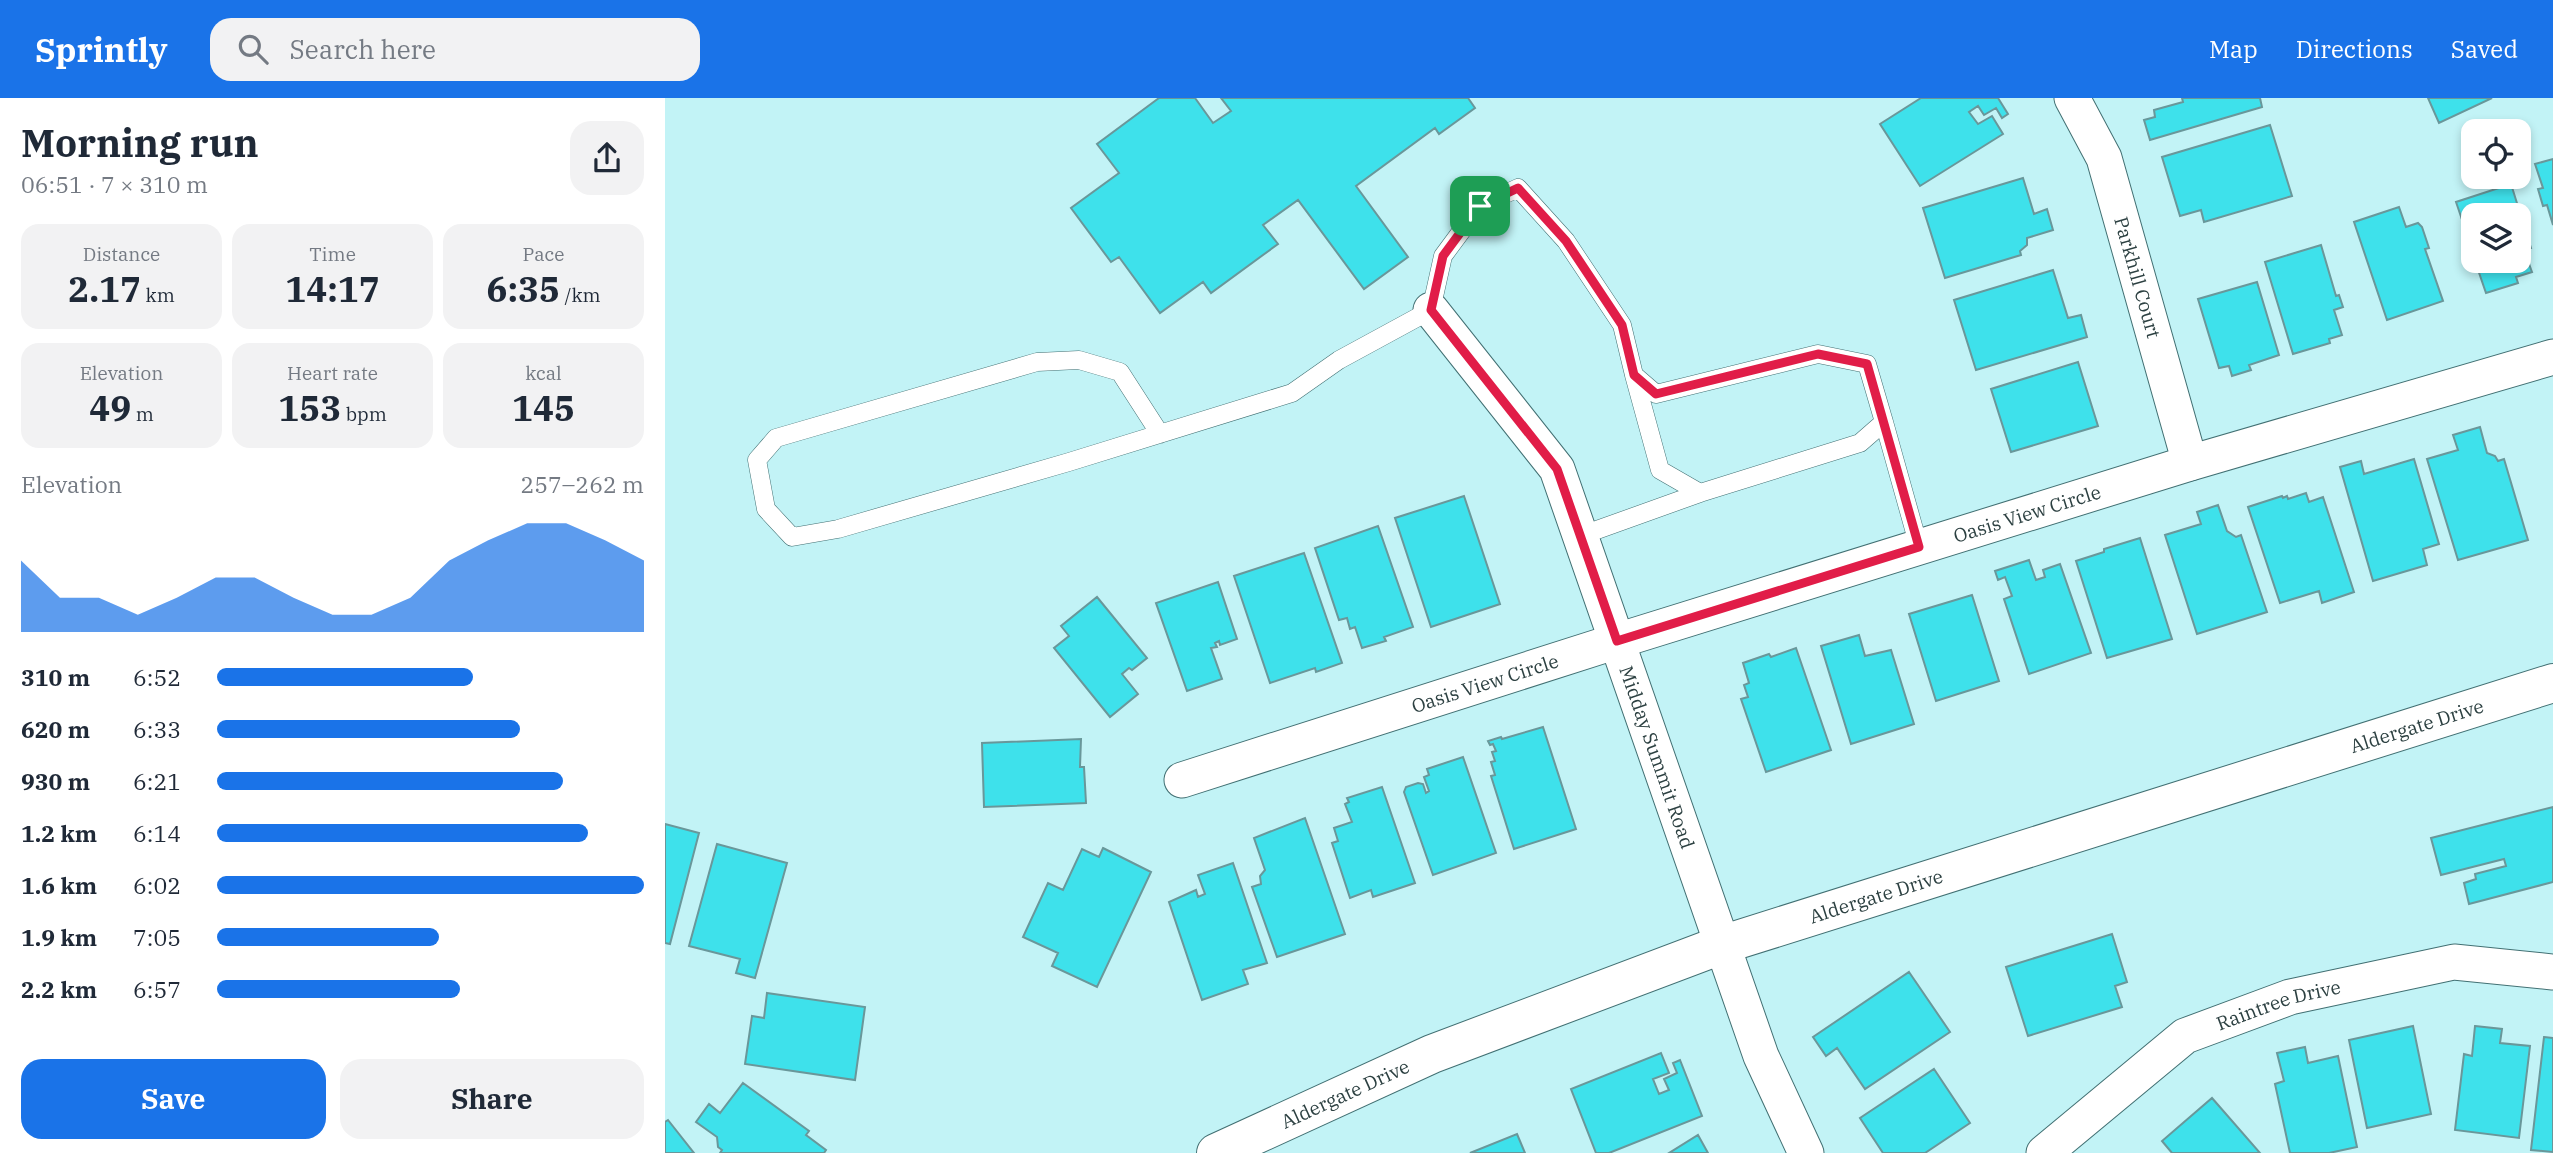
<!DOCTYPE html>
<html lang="en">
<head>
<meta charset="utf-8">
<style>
	body { margin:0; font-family:"IBM Plex Serif",serif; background:#f2f2f3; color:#1f2937; height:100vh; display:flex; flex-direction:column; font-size:26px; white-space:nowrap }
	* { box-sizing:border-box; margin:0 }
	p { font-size:23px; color:#747a83 }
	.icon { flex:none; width:38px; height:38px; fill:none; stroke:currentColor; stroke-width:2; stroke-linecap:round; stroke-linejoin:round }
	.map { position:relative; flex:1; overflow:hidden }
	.side { display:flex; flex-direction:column; background:#fff; width:665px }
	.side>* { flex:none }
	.buttons { position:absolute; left:1796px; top:21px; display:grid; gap:14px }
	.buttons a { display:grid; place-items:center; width:70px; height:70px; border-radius:14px; background:#fff; box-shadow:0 4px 10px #0003; font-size:35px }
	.pin { position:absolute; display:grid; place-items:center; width:60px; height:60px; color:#fff; margin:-30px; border-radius:14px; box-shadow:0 4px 10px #0006 }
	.round { display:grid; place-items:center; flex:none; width:74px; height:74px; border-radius:21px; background:#f2f2f3 }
	.head { display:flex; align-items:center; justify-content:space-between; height:119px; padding:0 21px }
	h1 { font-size:38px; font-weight:800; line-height:52px }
	.metrics { display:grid; grid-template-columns:repeat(3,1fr); gap:10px; height:119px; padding:7px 21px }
	.metrics div { display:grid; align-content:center; border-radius:18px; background:#f2f2f3; text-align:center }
	.metrics b { font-size:35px; font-weight:800 }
	.metrics small { font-size:19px; font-weight:400 }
	.metrics p { font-size:19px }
	.chart { height:196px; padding:14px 21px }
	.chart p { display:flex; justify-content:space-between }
	.chart svg { width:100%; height:126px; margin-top:7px; fill:#1a73e8; opacity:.7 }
	.primary-button { display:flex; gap:14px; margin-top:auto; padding:14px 21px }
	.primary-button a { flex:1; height:80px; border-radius:21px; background:#1a73e8; color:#fff; font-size:28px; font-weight:800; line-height:80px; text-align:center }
	.primary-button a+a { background:#f2f2f3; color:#1f2937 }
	ul { padding:0 21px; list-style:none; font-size:23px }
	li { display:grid; grid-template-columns:112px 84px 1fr; align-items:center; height:52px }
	li i { height:18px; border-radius:9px; background:#1a73e8 }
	header { display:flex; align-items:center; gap:42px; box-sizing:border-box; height:98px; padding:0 35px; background:#1a73e8; color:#fff }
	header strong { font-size:33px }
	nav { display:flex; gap:38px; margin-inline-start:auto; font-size:24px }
	.search { width:490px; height:63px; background:#f2f2f3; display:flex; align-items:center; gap:18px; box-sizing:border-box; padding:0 24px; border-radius:21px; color:#747a83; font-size:26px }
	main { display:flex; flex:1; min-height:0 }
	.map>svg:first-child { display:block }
	.building { fill:#3ee1eb; stroke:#69979a; stroke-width:2 }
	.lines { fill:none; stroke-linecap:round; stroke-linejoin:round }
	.lane-casing { stroke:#427073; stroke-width:19 }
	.street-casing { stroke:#427073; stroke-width:37 }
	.secondary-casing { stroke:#427073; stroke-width:40 }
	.lane { stroke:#fff; stroke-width:18 }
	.street { stroke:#fff; stroke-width:35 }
	.secondary { stroke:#fff; stroke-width:38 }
	.route-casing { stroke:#fff; stroke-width:14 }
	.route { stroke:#e11d48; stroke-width:9 }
	.labels { text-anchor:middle; stroke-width:5; stroke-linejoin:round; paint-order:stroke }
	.street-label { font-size:19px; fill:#2d4142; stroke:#dffcfe }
</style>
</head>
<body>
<header>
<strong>Sprintly</strong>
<div class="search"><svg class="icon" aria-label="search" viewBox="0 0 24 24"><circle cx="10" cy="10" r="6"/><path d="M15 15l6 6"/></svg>Search here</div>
<nav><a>Map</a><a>Directions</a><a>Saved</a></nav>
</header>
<main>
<section class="side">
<div class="head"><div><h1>Morning run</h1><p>06:51 · 7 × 310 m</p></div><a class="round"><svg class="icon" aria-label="share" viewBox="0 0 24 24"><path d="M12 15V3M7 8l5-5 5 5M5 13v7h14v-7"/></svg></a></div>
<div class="metrics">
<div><p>Distance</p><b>2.17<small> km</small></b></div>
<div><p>Time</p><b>14:17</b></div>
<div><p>Pace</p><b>6:35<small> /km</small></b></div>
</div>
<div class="metrics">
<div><p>Elevation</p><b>49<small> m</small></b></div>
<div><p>Heart rate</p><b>153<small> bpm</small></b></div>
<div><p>kcal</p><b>145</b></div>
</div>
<div class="chart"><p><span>Elevation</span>257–262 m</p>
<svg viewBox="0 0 160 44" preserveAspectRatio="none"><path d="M0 44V19L10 32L20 32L30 38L40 32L50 25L60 25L70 32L80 38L90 38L100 32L110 19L120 12L130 6L140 6L150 12L160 19V44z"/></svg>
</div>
<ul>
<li><b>310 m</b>6:52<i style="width:60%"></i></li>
<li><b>620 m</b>6:33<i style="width:71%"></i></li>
<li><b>930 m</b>6:21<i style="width:81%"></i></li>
<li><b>1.2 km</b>6:14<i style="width:87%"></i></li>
<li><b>1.6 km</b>6:02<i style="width:100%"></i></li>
<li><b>1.9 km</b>7:05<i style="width:52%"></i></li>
<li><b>2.2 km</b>6:57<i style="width:57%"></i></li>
</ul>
<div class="primary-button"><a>Save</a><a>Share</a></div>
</section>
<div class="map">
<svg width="1888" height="1055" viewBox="0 0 1888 1055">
	<rect width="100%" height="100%" fill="#c2f3f6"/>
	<!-- building -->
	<path class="building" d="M494,0H530L548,25L566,13L556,0H803L810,10L774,36L770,30L691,88L743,159L699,191L633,102L598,127L613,146L546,195L538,184L495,215L454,159L446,164L406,110L454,75L432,46Z
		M1256,0H1333L1343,16L1337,20L1331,10L1319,17L1313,8L1304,14L1313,26L1327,18L1338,36L1255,88L1215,26Z
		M1517,0H1595L1597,9L1485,42L1479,22L1490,19L1489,12L1518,4Z
		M1763,0H1827L1774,25Z
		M1605,27L1627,98L1539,124L1536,112L1515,118L1497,59Z
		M1888,61V127L1882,107L1878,108L1873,91L1878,90L1870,66Z
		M1358,80L1369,116L1382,111L1388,132L1362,140V147L1355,153L1356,157L1280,180L1258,110Z
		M1846,86L1866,150L1859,152L1867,174L1851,179L1853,185L1821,195L1810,163H1853V117H1808V154L1791,104Z
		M1734,109L1741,129L1753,125L1757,129L1764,150L1760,151L1778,203L1722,222L1689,124Z
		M1656,147L1671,198L1674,197L1678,209L1669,212L1677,237L1664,241L1665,245L1628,256L1600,164Z
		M1388,172L1403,220L1416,217L1422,239L1311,272L1289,202Z
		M1592,184L1614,257L1584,267L1586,272L1567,278L1564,268L1554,270L1533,201Z
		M1413,264L1433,328L1346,354L1326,291Z
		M1815,329L1822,355L1830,358L1833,363L1839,361L1863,442L1793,462L1762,361L1793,352L1788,337Z
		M1749,361L1774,446L1758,451L1762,467L1708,483L1675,369L1696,363L1699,376Z
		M1641,395L1644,404L1658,399L1689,494L1657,505L1654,493L1615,505L1583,409L1617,398L1618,400L1622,398L1623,401Z
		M799,398L835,506L766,529L730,420Z
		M1553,407L1562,433L1571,439L1576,437L1602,514L1532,536L1500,437L1536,426L1532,414Z
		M713,428L748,529L719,539L721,543L697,550L690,529L685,531L682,520L674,522L650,450Z
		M1475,440L1507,541L1442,560L1411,463L1439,454V451Z
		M639,455L677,565L651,574L650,570L605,585L569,478Z
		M1364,462L1371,482L1380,479L1378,472L1395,466L1426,555L1364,576L1339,501L1347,498L1340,479L1333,482L1330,473Z
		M553,484L572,541L555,547L554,543L550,545L552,549L546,550L557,581L522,593L491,505Z
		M1307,497L1334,583L1271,603L1244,516Z
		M432,499L482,560L467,572L464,570L457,576L473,596L445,619L389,550L404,538L396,528Z
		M1194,537L1200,558L1226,552L1249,626L1186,646L1156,548Z
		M1131,550L1166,652L1101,674L1076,601L1083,599L1079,587L1084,585L1078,565L1104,556L1106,559Z
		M878,629L911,731L849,751L826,678L830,677L826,664L830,663L827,654L831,653L828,646L825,647L823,643L836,639L837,641Z
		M416,641L415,669H419L421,705L319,709L317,645Z
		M798,659L831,755L768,777L739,694L741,689L753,685L758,686L761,695L764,693L759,679L764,677L762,671Z
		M717,689L750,785L708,799L706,792L685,800L667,745L673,743L669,730L687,724L680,706L684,704L682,700Z
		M1888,709V784L1804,806L1799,785L1811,781L1810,776L1841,768L1839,761L1776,777L1766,740Z
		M640,720L680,836L612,859L587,789L596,786L595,778L600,772L589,740Z
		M0,726L34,735L5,846L0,845Z
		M52,746L122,765L90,880L71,875L75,861L24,848Z
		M438,750L486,774L432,889L387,868L393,855L358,839L383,785L398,792L417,751L434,759Z
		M568,765L602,865L578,872L583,886L537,902L504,804L531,792L533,799L540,796L533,777Z
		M1447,836L1462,884L1450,888L1457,909L1363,938L1341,869Z
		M1244,874L1285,934L1200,991L1172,950L1161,958L1148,939Z
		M102,895L200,909L190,982L80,966L87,918L99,920Z
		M1748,928L1766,1016L1702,1030L1684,942Z
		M1810,928L1837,931L1835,945L1865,948L1854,1040L1790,1032L1799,956L1807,958Z
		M1879,939L1888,940V1054L1866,1052Z
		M1640,949L1643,965L1673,958L1692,1049L1664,1055H1625L1610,986L1619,983L1612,955Z
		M996,955L1004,975L988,981L994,996L1004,992L999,981L1012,975L1008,965L1015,962L1037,1018L944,1055H931L906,991Z
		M1269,971L1305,1025L1260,1055H1218L1195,1020Z
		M78,985L144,1033L141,1037L161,1052L159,1055H55L57,1052L53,1049L52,1039L31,1024L44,1006L55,1015Z
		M1547,1000L1595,1055H1507L1497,1043Z
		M3,1022L29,1055H0V1024Z
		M852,1036L860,1055H805Z
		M1033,1037L1043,1055H1004Z"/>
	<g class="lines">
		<!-- lane casing -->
		<g class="lane-casing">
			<path id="lane" d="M1219,324L1254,449
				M495,336L455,274L414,262L372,264L111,340L92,362L101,411L127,439L173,431L404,364L627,295L674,262L766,212L778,158L815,108L853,90L901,143L957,227L969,277L991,296L1153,256L1202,266L1219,324L1195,345L1035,395L995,372L969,277
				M915,438L1035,395"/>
		</g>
		<!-- street casing -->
		<g class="street-casing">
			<g id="street">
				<path id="s1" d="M1407,0L1439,60L1525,365"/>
				<path id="s2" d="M766,212L892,371L1096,958L1141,1055"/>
				<path id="s3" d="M517,682L952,543L1525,365L1888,259"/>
				<path id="s4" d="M1379,1055L1520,938L1625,899L1789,864L1888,874"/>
			</g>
		</g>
		<!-- secondary casing -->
		<g class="secondary-casing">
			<g id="secondary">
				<path id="s5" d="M551,1055L767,956L1056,847L1888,585"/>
			</g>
		</g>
		<!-- lane -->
		<use href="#lane" class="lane"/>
		<!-- street -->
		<use href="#street" class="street"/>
		<!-- secondary -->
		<use href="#secondary" class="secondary"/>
	</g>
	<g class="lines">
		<!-- route casing -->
		<g class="route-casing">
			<path id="route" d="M853,90L901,143L957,227L969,277L991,296L1153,256L1202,266L1254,449L952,543L892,371L766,212L778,158L815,108Z"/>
		</g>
		<!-- route -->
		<use href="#route" class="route"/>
	</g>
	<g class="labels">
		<!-- street labels -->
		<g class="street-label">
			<text dy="7" stroke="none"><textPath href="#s1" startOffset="192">Parkhill Court</textPath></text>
			<text dy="7" stroke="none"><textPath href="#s3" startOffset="886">Oasis View Circle</textPath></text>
			<text dy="7" stroke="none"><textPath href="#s3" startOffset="318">Oasis View Circle</textPath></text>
			<text dy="7" stroke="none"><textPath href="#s5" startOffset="1276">Aldergate Drive</textPath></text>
			<text dy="7" stroke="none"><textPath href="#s2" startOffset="508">Midday Summit Road</textPath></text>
			<text dy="7" stroke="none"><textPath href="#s5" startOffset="709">Aldergate Drive</textPath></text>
			<text dy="7" stroke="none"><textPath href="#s4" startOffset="282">Raintree Drive</textPath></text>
			<text dy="7" stroke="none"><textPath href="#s5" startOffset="142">Aldergate Drive</textPath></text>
		</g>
	</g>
</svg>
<div class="buttons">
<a><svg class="icon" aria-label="locate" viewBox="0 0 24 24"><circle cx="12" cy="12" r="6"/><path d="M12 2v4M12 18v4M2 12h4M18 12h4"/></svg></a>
<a><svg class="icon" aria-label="layers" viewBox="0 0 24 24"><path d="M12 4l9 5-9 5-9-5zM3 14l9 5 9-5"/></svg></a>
</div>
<div class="pin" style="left:815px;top:108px;background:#1e9e55"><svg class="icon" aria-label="arrive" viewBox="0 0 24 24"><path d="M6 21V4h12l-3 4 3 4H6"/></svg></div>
</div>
</main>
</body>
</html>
